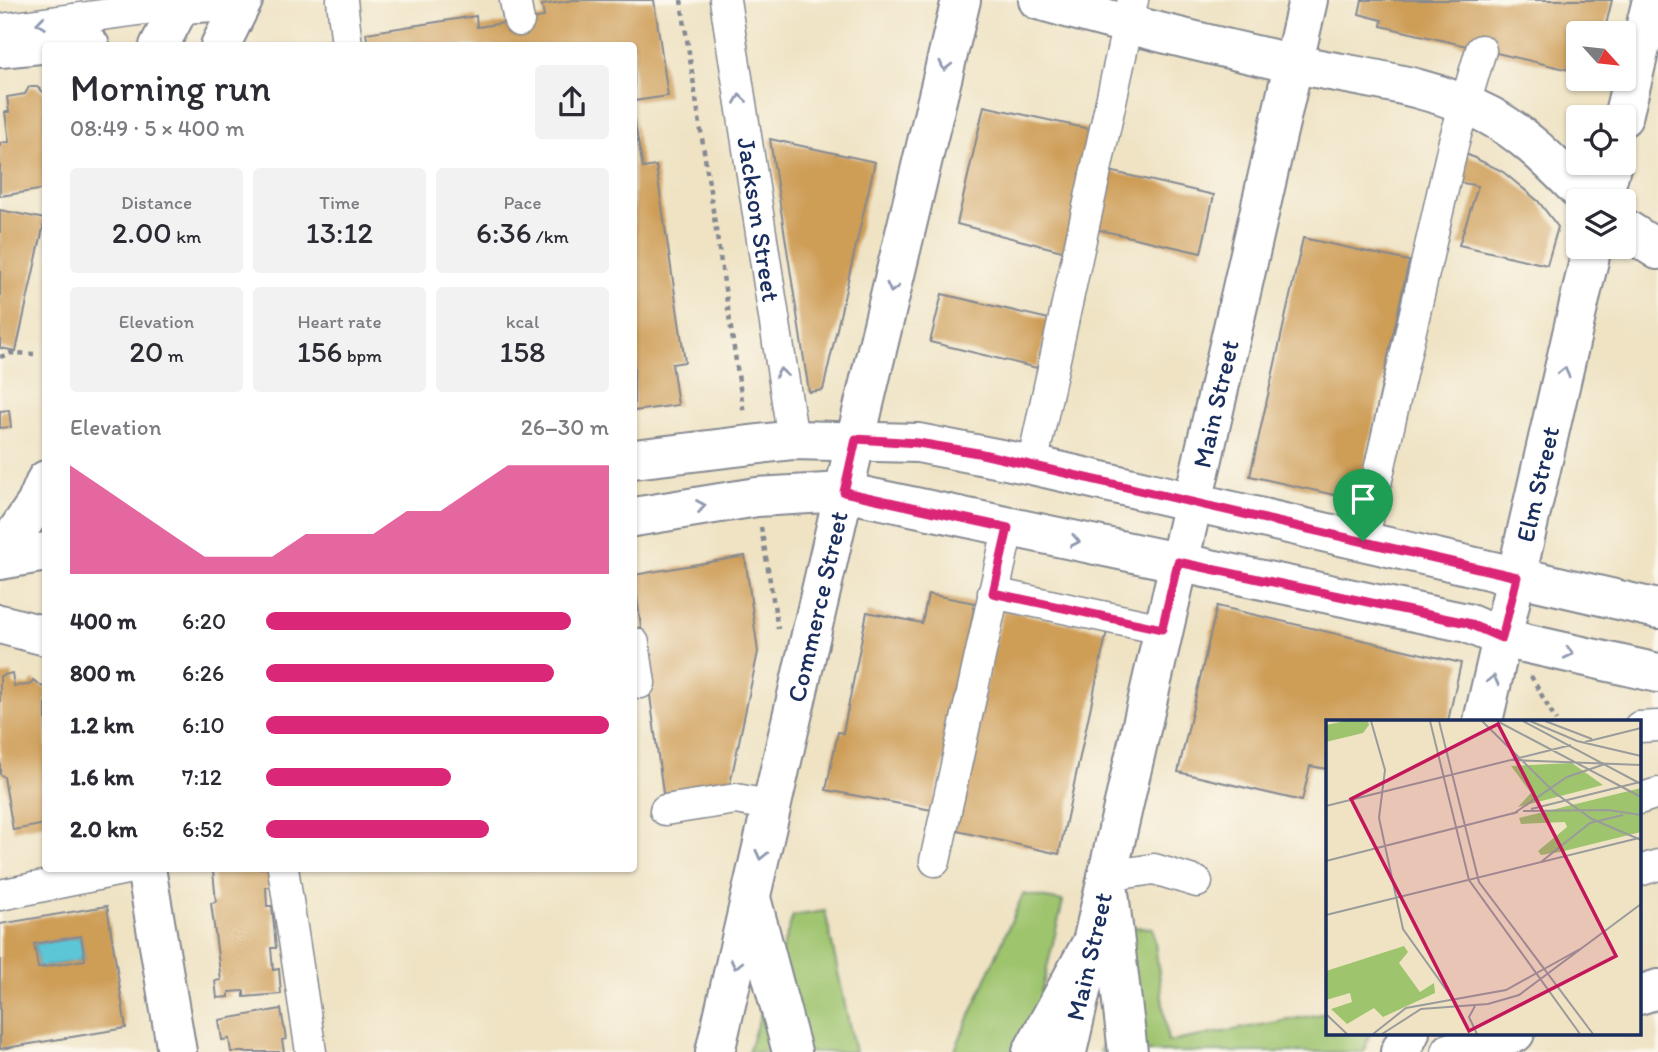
<!DOCTYPE html>
<html lang="en">
<head>
<meta charset="utf-8">
<style>
	body { margin:0; font-family:Itim,sans-serif; background:#f2f2f3; color:#2b2b33; height:100vh; display:flex; flex-direction:column; font-size:26px; white-space:nowrap }
	* { box-sizing:border-box; margin:0 }
	p { font-size:23px; color:#7c7c81 }
	.icon { flex:none; width:38px; height:38px; fill:none; stroke:currentColor; stroke-width:2; stroke-linecap:round; stroke-linejoin:round }
	.map { position:relative; flex:1; overflow:hidden }
	.side { position:absolute; left:42px; top:42px; width:595px; height:830px; display:flex; flex-direction:column; background:#fff; border-radius:7px; box-shadow:0 2px 5px #0004 }
	.side>* { flex:none }
	.needle { width:46px; rotate:117deg }
	.tools { position:absolute; left:1566px; top:21px; display:grid; gap:14px }
	.tools a { display:grid; place-items:center; width:70px; height:70px; border-radius:7px; background:#fff; box-shadow:0 2px 5px #0004; font-size:35px }
	.pin { position:absolute; display:grid; place-items:center; width:60px; height:60px; color:#fff; margin:-72px -30px; border-radius:50% 50% 50% 0; rotate:-45deg; box-shadow:0 0 7px #0007 }
	.pin .icon { rotate:45deg }
	.round { display:grid; place-items:center; flex:none; width:74px; height:74px; border-radius:7px; background:#f2f2f3 }
	.summary { display:flex; align-items:center; justify-content:space-between; height:119px; padding:0 28px }
	h1 { font-size:38px; font-weight:600; line-height:52px }
	.figures { display:grid; grid-template-columns:repeat(3,1fr); gap:10px; height:119px; padding:7px 28px }
	.figures div { display:grid; align-content:center; border-radius:7px; background:#f2f2f3; text-align:center }
	.figures b { font-size:30px; font-weight:600 }
	.figures small { font-size:19px; font-weight:400 }
	.figures p { font-size:19px }
	.chart { height:196px; padding:14px 28px }
	.chart p { display:flex; justify-content:space-between }
	.chart svg { width:100%; height:126px; margin-top:7px; fill:#db2777; opacity:.7 }
	ul { padding:0 28px; list-style:none; font-size:23px }
	li { display:grid; grid-template-columns:112px 84px 1fr; align-items:center; height:52px }
	li i { height:18px; border-radius:9px; background:#db2777 }
	.map>svg:first-child { display:block }
	.green { fill:#9fc46e; stroke:#5d7a66; stroke-width:2 }
	.water { fill:#5cc6d7; stroke:#3c7a9a; stroke-width:2 }
	.building { fill:#ce9d57; fill-rule:evenodd }
	.lines { fill:none; stroke-linecap:round; stroke-linejoin:round }
	.minor-casing { stroke:#858991; stroke-width:33 }
	.major-casing { stroke:#858991; stroke-width:42 }
	.highway-casing { stroke:#858991; stroke-width:42 }
	.path { stroke:#858991; stroke-width:4.5; stroke-dasharray:5 5; stroke-linecap:butt }
	.minor { stroke:#fff; stroke-width:30 }
	.major { stroke:#fff; stroke-width:38 }
	.highway { stroke:#fff; stroke-width:38 }
	.oneway { stroke:#8d97ae }
	.route-casing { stroke:#fff; stroke-width:14 }
	.route { stroke:#db2777; stroke-width:9 }
	.labels { text-anchor:middle; stroke-width:7; stroke-linejoin:round; paint-order:stroke }
	.street-label { font-size:26px; fill:#1b2f5e; stroke:#fbf7ec }
	.inset-road { fill:none; stroke:#9a9b9b; stroke-width:2 }
	.view { fill:#c2185b; fill-opacity:0.15; stroke:#c2185b; stroke-width:3.5 }
	.inset-edge { fill:none; stroke:#1b2f5e; stroke-width:3.5 }
</style>
</head>
<body>
<div class="map">
<svg width="1658" height="1052" viewBox="0 0 1658 1052">
	<rect width="100%" height="100%" fill="#fbf7ec"/>
	<filter id="ink" filterUnits="userSpaceOnUse"><feTurbulence type="fractalNoise" baseFrequency=".0143" numOctaves="2"/><feDisplacementMap in="SourceGraphic" scale="14" xChannelSelector="R" yChannelSelector="G"/><feConvolveMatrix kernelMatrix="1 2 1 2 8 2 1 2 1" color-interpolation-filters="sRGB"/></filter>
	<filter id="wash" filterUnits="userSpaceOnUse"><feTurbulence type="fractalNoise" baseFrequency=".00686" numOctaves="4" result="noise"/><feDisplacementMap in="SourceGraphic" scale="28" xChannelSelector="R" yChannelSelector="G"/><feGaussianBlur stdDeviation="1.57" result="paint"/><feColorMatrix in="noise" values="0 0 0 0 0 0 0 0 0 0 0 0 0 0 0 0 0 1.4 0 .05"/><feComposite in="paint" operator="in"/></filter>
	<g filter="url(#wash)">
		<rect width="100%" height="100%" fill="#efe3c4"/>
		<!-- green -->
		<path class="green" d="M1023,894L1063,901L1027,1052H954Z
			M825,911L855,1052H748L793,916Z
			M1131,927L1153,928L1168,1042L1327,1013V1033H1370L1364,1052H1100Z"/>
		<!-- water -->
		<path class="water" d="M81,936L85,960L38,968L34,944Z"/>
		<g id="blocks">
			<!-- building -->
			<path class="building" d="M574,0H654L668,96L634,101V46H368L366,33L476,16L477,27L544,17L542,5Z
				M1362,0H1612L1604,33H1578V66L1575,65L1574,71L1381,26L1382,20L1359,14Z
				M29,87H37L46,94V189L0,196V143L9,142L5,112H9L7,97L25,94Z
				M984,106L1094,130L1066,252L957,224Z
				M634,119L643,168L656,166L685,362L672,364L678,405L634,411Z
				M770,139L875,162L823,390L809,392Z
				M1464,153L1502,171L1538,201L1558,227L1547,265L1459,245L1478,186L1458,182Z
				M1105,170L1214,195L1201,253L1091,228Z
				M0,210L45,219L16,351L0,348Z
				M1303,238L1409,261L1357,500L1250,476Z
				M942,294L1049,319L1037,368L930,342Z
				M9,410L11,427L0,428V411Z
				M745,556L758,652L729,789L664,801L634,575Z
				M928,594L975,603L969,635L976,636L932,810L826,790L838,732L843,733L867,612L922,623Z
				M1217,606L1461,663L1448,721H1327V769L1310,766L1302,801L1178,772Z
				M1003,610L1107,631L1059,854L953,830Z
				M12,673L14,686L30,685L33,680L46,689V824L13,830L4,777L0,774V676Z
				M208,868H269L271,887H266L267,906H272L276,948H271L273,970L279,969L281,994L244,997V991L229,992V997L217,998L215,981L221,980L211,903L216,902L213,871Z
				M107,906L126,1028L0,1049V924ZM81,936L85,960L38,968L34,944Z
				M281,1009L286,1039L282,1040L284,1052H231L229,1039L222,1040L219,1020Z"/>
		</g>
	</g>
	<g filter="url(#ink)">
		<use href="#blocks" fill-opacity="0" stroke="#858991" stroke-width="2"/>
		<g class="lines">
			<!-- minor casing -->
			<g class="minor-casing">
				<g id="minor">
					<path d="M342,0L347,46"/>
					<path d="M515,0L519,21"/>
					<path id="s1" d="M725,0L793,440"/>
					<path d="M0,29L182,4"/>
					<path d="M1032,465L1133,0"/>
					<path d="M1363,541L1454,141L1481,50"/>
					<path d="M993,593L1162,629"/>
					<path d="M634,643L640,683"/>
					<path d="M1639,727L1658,726"/>
					<path d="M1639,799L1658,793"/>
					<path d="M665,810L736,799L773,806"/>
					<path d="M935,861L1008,529"/>
					<path d="M283,868L311,1052"/>
					<path d="M1639,871L1658,865"/>
					<path d="M1107,876L1154,869L1197,882"/>
					<path d="M0,895L131,868"/>
				</g>
			</g>
			<!-- major casing -->
			<g class="major-casing">
				<g id="major">
					<path d="M1038,0C1123,24 1209,45 1295,64C1360,78 1431,84 1490,116C1529,137 1559,171 1590,201"/>
					<path d="M182,4L243,0"/>
					<path d="M159,46L183,0"/>
					<path d="M220,46L243,0"/>
					<path d="M0,48L80,40L90,46"/>
					<path d="M1623,117L1652,0"/>
					<path d="M1602,201L1612,163"/>
					<path d="M1624,228L1658,250"/>
					<path d="M634,459L793,440L918,443L1032,465L1658,609"/>
					<path d="M634,517L757,497L844,492L1467,623L1502,638L1658,673"/>
					<path d="M0,556L36,504L46,480"/>
					<path d="M0,560L46,552"/>
					<path d="M0,624L46,636"/>
					<path id="s2" d="M1483,721L1592,247"/>
					<path d="M146,868L177,1052"/>
					<path id="s3" d="M715,1052L864,404L961,0"/>
					<path id="s4" d="M1067,1052L1308,0"/>
				</g>
			</g>
			<!-- highway casing -->
			<g class="highway-casing">
				<path id="highway" d="M1107,876L1128,1052
					M751,898L792,1052
					M1639,995L1658,989
					M1032,1052L1091,944
					M1400,1052L1410,1033
					M1451,1052L1515,1033"/>
			</g>
			<!-- path -->
			<path class="path" d="M681,0L744,414
				M0,357L11,353L34,354
				M761,527L778,629
				M1531,676L1556,721"/>
			<!-- minor -->
			<use href="#minor" class="minor"/>
			<!-- major -->
			<use href="#major" class="major"/>
			<!-- highway -->
			<use href="#highway" class="highway"/>
		</g>
		<!-- one-way arrows -->
		<defs><path id="oneway-chevron" d="M-2-3.5L2.5 0L-2 3.5" fill="none" stroke-width="1.6" stroke-linecap="round" stroke-linejoin="round" transform="scale(1.75)"/></defs>
		<g class="oneway">
			<use href="#oneway-chevron" transform="translate(41 23) rotate(172)"/>
			<use href="#oneway-chevron" transform="translate(945 66) rotate(103)"/>
			<use href="#oneway-chevron" transform="translate(740 99) rotate(-98)"/>
			<use href="#oneway-chevron" transform="translate(892 288) rotate(104)"/>
			<use href="#oneway-chevron" transform="translate(1564 372) rotate(-77)"/>
			<use href="#oneway-chevron" transform="translate(781 373) rotate(-98)"/>
			<use href="#oneway-chevron" transform="translate(701 506) rotate(-10)"/>
			<use href="#oneway-chevron" transform="translate(1075 541) rotate(11)"/>
			<use href="#oneway-chevron" transform="translate(1569 653) rotate(13)"/>
			<use href="#oneway-chevron" transform="translate(1493 680) rotate(-77)"/>
			<use href="#oneway-chevron" transform="translate(761 855) rotate(103)"/>
			<use href="#oneway-chevron" transform="translate(736 964) rotate(103)"/>
		</g>
	</g>
	<g class="lines" filter="url(#ink)">
		<!-- route casing -->
		<g class="route-casing">
			<path id="route" d="M856,439L918,443L978,453L1517,577L1502,638L1467,623L1178,562L1162,629L993,593L1008,528L844,492Z"/>
		</g>
		<!-- route -->
		<use href="#route" class="route"/>
	</g>
	<g class="labels">
		<!-- street labels -->
		<g class="street-label">
			<text dy="9" stroke="none"><textPath href="#s1" startOffset="222">Jackson Street</textPath></text>
			<text dy="9" stroke="none"><textPath href="#s4" startOffset="665">Main Street</textPath></text>
			<text dy="9" stroke="none"><textPath href="#s2" startOffset="243">Elm Street</textPath></text>
			<text dy="9" stroke="none"><textPath href="#s3" startOffset="457">Commerce Street</textPath></text>
			<text dy="9" stroke="none"><textPath href="#s4" startOffset="98">Main Street</textPath></text>
		</g>
	</g>
	<!-- overview -->
	<g transform="translate(1326 720)">
		<rect width="315" height="315" fill="#efe3c4"/>
		<path d="M19,1H42L43,5L37,13L0,22V5ZM246,43L277,65L192,87L205,73L185,46ZM315,68V112L234,132L215,135L212,131L241,107L239,102L195,104L193,98ZM78,226L82,232L73,243L94,272L108,263L109,273L57,297L48,288L21,304L5,289L26,282L24,273L0,280V251Z" fill="#9fc46e"/>
		<path class="inset-road" d="M45,1L59,50L53,98L77,209L131,285M104,1L143,160L254,314M113,1L153,162L267,314M156,1L229,73L266,99L315,120M171,1L315,77M197,1L315,64M204,1L251,21L315,36M219,1L266,19M259,22L315,8M186,40L315,45M0,86L245,25M205,89L314,62M197,91L282,90L315,95M187,94L241,57L279,44M0,141L192,92M215,142L264,103L297,95M0,195L313,118M149,286L143,297L151,314M0,294L21,314M47,314L80,288L180,270L254,229M56,314L95,289L162,284L193,275L315,184"/>
		<path class="view" d="M172,4L290,236L143,311L25,79Z"/>
		<rect width="315" height="315" class="inset-edge"/>
	</g>
</svg>
<div class="tools">
<a><svg class="needle" viewBox="-14 -14 28 28"><path d="M0-13l5 13h-10z" fill="#e53935"/><path d="M0 13l5-13h-10z" fill="#7c7c81"/></svg></a>
<a><svg class="icon" aria-label="locate" viewBox="0 0 24 24"><circle cx="12" cy="12" r="6"/><path d="M12 2v4M12 18v4M2 12h4M18 12h4"/></svg></a>
<a><svg class="icon" aria-label="layers" viewBox="0 0 24 24"><path d="M12 4l9 5-9 5-9-5zM3 14l9 5 9-5"/></svg></a>
</div>
<div class="pin" style="left:1363px;top:541px;background:#1e9e55"><svg class="icon" aria-label="arrive" viewBox="0 0 24 24"><path d="M6 21V4h12l-3 4 3 4H6"/></svg></div>
<section class="side">
<div class="summary"><div><h1>Morning run</h1><p>08:49 · 5 × 400 m</p></div><a class="round"><svg class="icon" aria-label="share" viewBox="0 0 24 24"><path d="M12 15V3M7 8l5-5 5 5M5 13v7h14v-7"/></svg></a></div>
<div class="figures">
<div><p>Distance</p><b>2.00<small> km</small></b></div>
<div><p>Time</p><b>13:12</b></div>
<div><p>Pace</p><b>6:36<small> /km</small></b></div>
</div>
<div class="figures">
<div><p>Elevation</p><b>20<small> m</small></b></div>
<div><p>Heart rate</p><b>156<small> bpm</small></b></div>
<div><p>kcal</p><b>158</b></div>
</div>
<div class="chart"><p><span>Elevation</span>26–30 m</p>
<svg viewBox="0 0 160 44" preserveAspectRatio="none"><path d="M0 44V6L10 14L20 22L30 30L40 38L50 38L60 38L70 30L80 30L90 30L100 22L110 22L120 14L130 6L140 6L150 6L160 6V44z"/></svg>
</div>
<ul>
<li><b>400 m</b>6:20<i style="width:89%"></i></li>
<li><b>800 m</b>6:26<i style="width:84%"></i></li>
<li><b>1.2 km</b>6:10<i style="width:100%"></i></li>
<li><b>1.6 km</b>7:12<i style="width:54%"></i></li>
<li><b>2.0 km</b>6:52<i style="width:65%"></i></li>
</ul>
</section>
</div>
</body>
</html>
